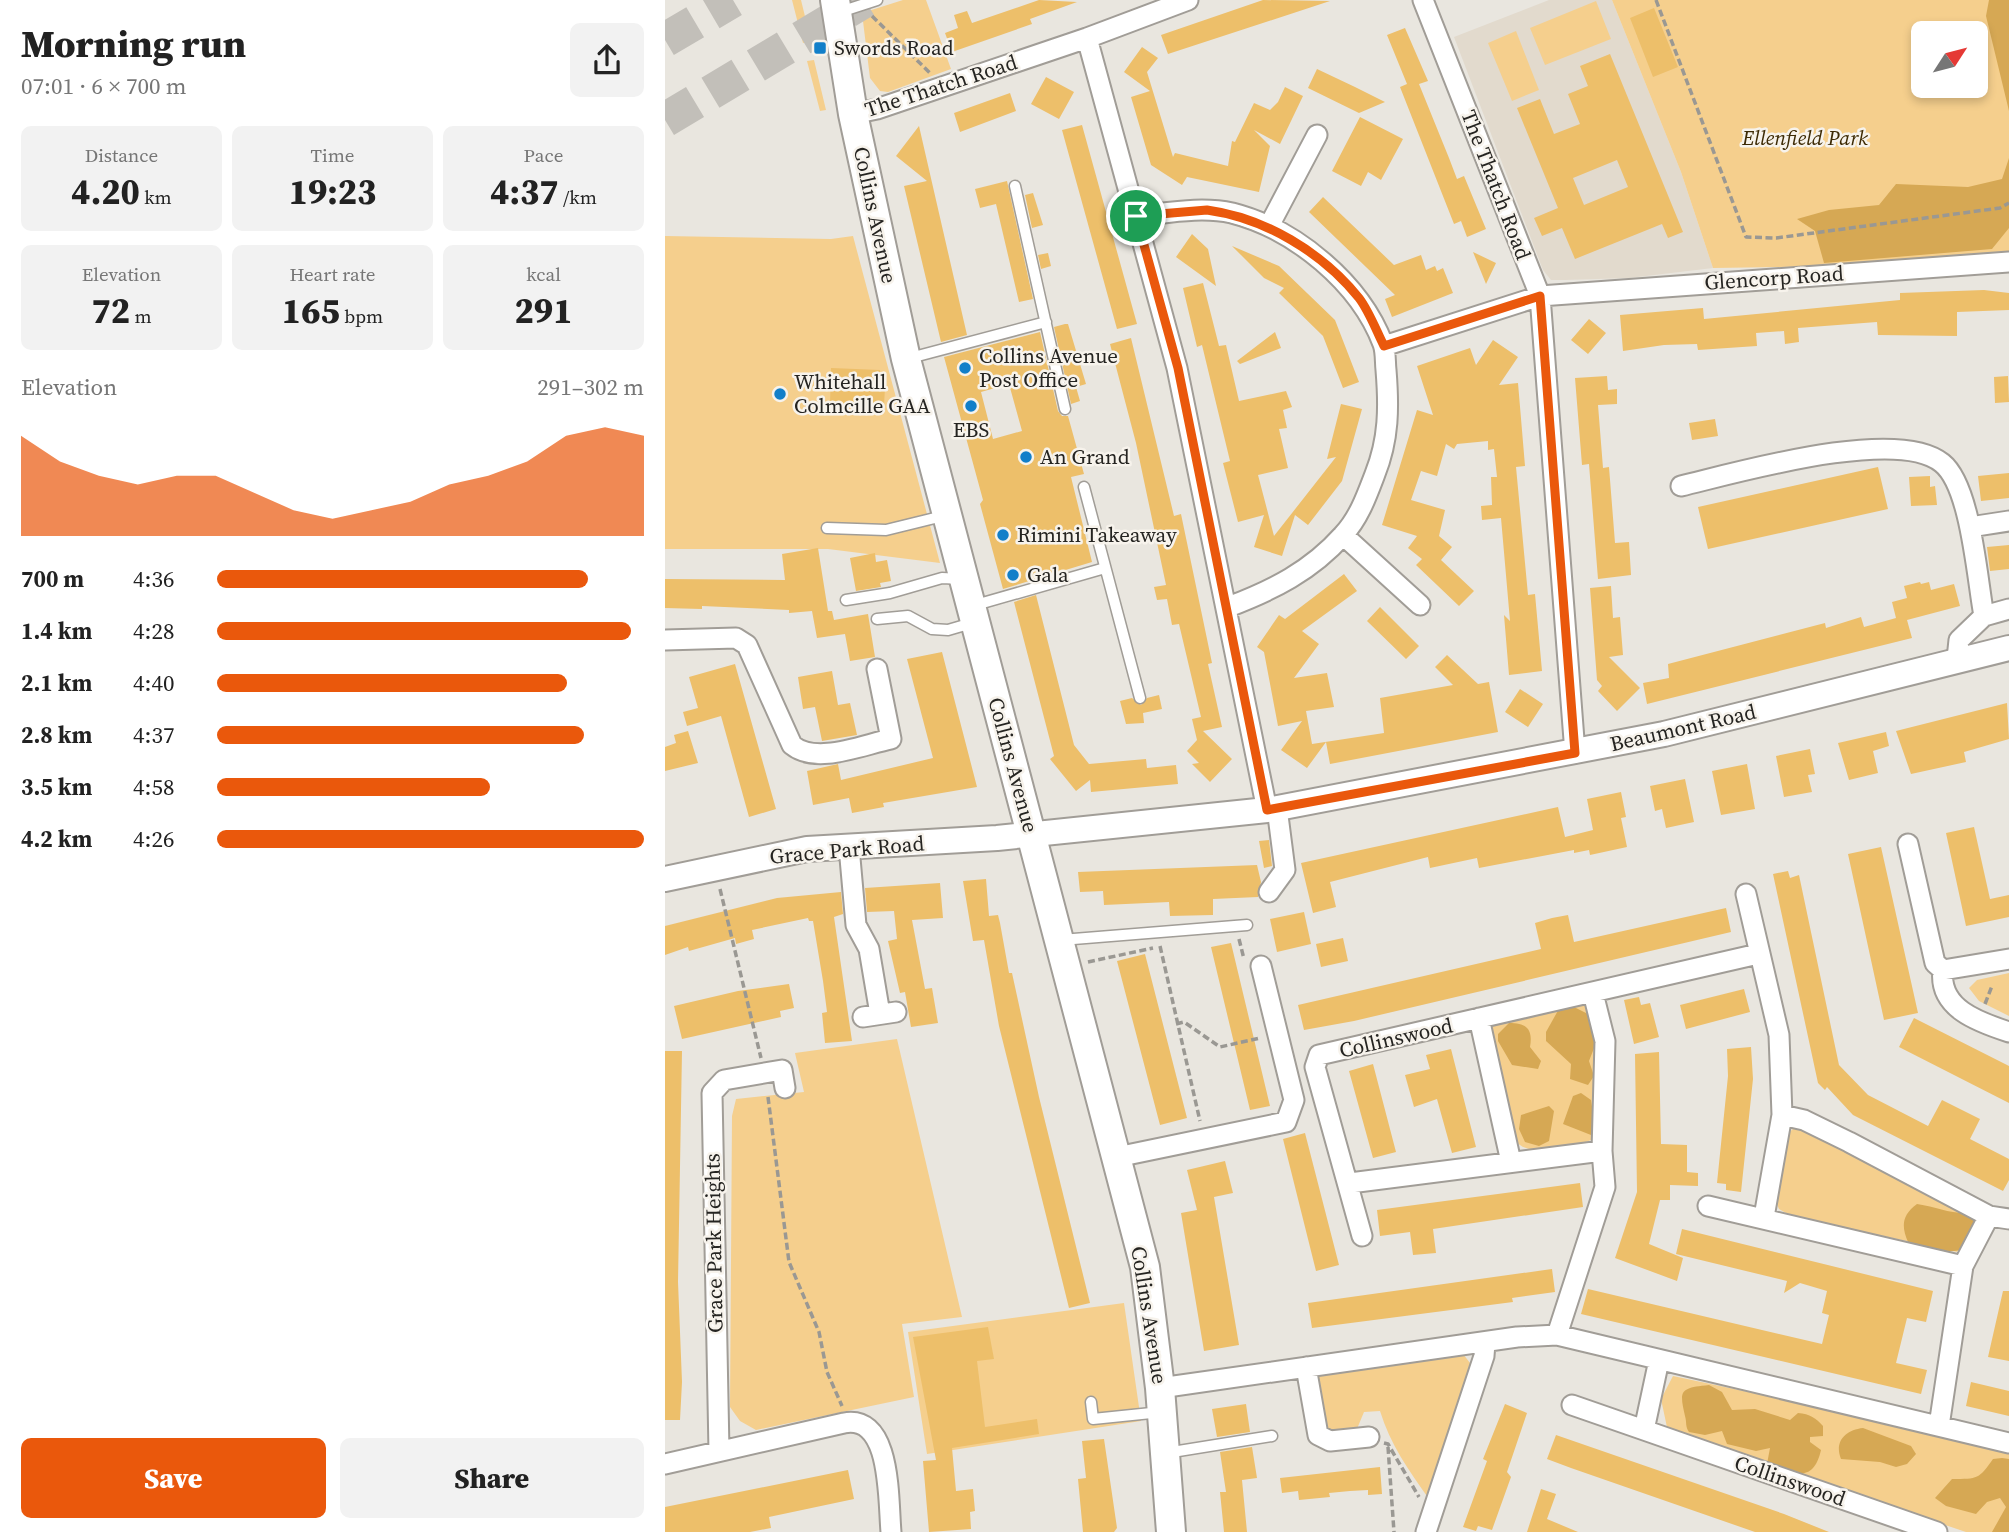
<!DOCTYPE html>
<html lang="en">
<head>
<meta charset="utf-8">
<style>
	body { margin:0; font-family:"Source Serif 4",serif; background:#f2f2f2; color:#222; height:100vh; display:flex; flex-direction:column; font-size:26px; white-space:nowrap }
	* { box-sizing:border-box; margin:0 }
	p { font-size:23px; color:#767676 }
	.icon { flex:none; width:38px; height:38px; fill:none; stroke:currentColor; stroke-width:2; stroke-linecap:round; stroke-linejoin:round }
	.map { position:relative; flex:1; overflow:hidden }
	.side { display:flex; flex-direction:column; background:#fff; width:665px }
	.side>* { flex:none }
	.needle { width:46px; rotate:54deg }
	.controls { position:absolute; left:1246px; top:21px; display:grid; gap:14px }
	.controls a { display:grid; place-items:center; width:77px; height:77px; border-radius:10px; background:#fff; box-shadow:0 4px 10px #0003; font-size:35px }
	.pin { position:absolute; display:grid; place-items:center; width:60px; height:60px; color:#fff; margin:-30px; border:4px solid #fff; border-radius:50%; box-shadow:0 2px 7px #0007 }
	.round { display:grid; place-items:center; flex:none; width:74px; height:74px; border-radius:10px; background:#f2f2f2 }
	.overview { display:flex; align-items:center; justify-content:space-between; height:119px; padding:0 21px }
	h1 { font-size:38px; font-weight:800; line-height:52px }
	.stats { display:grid; grid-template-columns:repeat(3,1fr); gap:10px; height:119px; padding:7px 21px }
	.stats div { display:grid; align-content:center; border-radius:10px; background:#f2f2f2; text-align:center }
	.stats b { font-size:35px; font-weight:800 }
	.stats small { font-size:19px; font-weight:400 }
	.stats p { font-size:19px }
	.chart { height:196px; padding:14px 21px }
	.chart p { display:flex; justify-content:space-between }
	.chart svg { width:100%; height:126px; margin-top:7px; fill:#ea580c; opacity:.7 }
	.button { display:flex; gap:14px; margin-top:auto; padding:14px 21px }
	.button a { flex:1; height:80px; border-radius:10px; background:#ea580c; color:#fff; font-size:28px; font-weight:800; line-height:80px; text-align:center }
	.button a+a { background:#f2f2f2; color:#222 }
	ul { padding:0 21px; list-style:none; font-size:23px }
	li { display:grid; grid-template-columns:112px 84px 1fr; align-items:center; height:52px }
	li i { height:18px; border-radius:9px; background:#ea580c }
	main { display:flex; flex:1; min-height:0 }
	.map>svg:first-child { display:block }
	.built { fill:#e2dacd }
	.green { fill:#f5cf8d; fill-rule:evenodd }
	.forest { fill:#d6a854 }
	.building { fill:#edbf6a; fill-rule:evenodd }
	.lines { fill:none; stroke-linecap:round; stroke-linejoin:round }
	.motorway-tunnel { stroke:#c2bfb9; stroke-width:35; stroke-dasharray:35 18; stroke-linecap:butt }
	.service-casing { stroke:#a19d97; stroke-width:13 }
	.minor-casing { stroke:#a19d97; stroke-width:23 }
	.tertiary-casing { stroke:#a19d97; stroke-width:28 }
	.secondary-casing { stroke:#a19d97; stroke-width:32 }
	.path { stroke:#9a9893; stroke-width:3.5; stroke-dasharray:7 3.5; stroke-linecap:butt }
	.service { stroke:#fff; stroke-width:10 }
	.minor { stroke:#fff; stroke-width:19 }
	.tertiary { stroke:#fff; stroke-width:24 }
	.secondary { stroke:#fff; stroke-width:28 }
	.route-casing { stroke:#fff; stroke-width:14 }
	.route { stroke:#ea580c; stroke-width:9 }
	.poi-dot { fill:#127fc9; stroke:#f7f3ec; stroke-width:2.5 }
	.labels { text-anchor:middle; stroke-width:5; stroke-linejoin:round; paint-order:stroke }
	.poi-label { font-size:21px; fill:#252421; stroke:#f7f3ec; text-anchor:start }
	.street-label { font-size:21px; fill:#252421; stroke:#f7f3ec }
	.park-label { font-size:21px; font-style:italic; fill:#3d2a04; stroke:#f7f3ec }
</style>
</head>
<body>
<main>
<section class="side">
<div class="overview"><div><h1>Morning run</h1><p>07:01 · 6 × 700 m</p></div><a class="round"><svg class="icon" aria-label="share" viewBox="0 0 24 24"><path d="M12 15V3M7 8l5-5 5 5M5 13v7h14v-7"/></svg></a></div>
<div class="stats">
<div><p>Distance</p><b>4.20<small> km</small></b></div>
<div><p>Time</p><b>19:23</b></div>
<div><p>Pace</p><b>4:37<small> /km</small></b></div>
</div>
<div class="stats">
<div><p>Elevation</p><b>72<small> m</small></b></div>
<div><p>Heart rate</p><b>165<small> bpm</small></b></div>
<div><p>kcal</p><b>291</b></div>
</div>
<div class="chart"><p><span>Elevation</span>291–302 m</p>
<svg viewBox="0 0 160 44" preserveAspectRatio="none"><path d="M0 44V9L10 18L20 23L30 26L40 23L50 23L60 29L70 35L80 38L90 35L100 32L110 26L120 23L130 18L140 9L150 6L160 9V44z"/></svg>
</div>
<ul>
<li><b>700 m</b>4:36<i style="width:87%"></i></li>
<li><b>1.4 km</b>4:28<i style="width:97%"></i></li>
<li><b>2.1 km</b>4:40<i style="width:82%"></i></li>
<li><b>2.8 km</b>4:37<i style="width:86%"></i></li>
<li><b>3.5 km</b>4:58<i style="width:64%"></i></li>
<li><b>4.2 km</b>4:26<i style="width:100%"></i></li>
</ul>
<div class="button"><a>Save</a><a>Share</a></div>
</section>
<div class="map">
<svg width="1344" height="1532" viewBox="0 0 1344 1532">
	<rect width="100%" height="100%" fill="#e9e6df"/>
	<!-- built -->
	<path class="built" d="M884,0H947L1016,172L1048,268L964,278L900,280H886L878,270L789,37Z"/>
	<!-- green -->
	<path class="green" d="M127,0H136L146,41L138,43Z
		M238,0H261L286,69L223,92L215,91L205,78L197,13Z
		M947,0H1344V264L1048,268L1016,172ZM1258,33H1311V86H1258Z
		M931,1L946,39L880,65L865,28Z
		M851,31L874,90L847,101L823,43Z
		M149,60L161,110L155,111L142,61Z
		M0,236L166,239L188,236L275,563L163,549H0Z
		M1344,973V1016L1314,1001L1304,988L1312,980Z
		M918,1002L933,1030L928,1139C910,1148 862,1159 850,1140L825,1026L831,1022Z
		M232,1039L297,1317L237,1324L249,1397L91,1430L75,1421L65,1407L67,1116L71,1099L139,1092L130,1053Z
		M1129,1128L1139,1130L1310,1216L1292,1252L1126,1216L1114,1209L1111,1202L1119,1137Z
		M459,1303L476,1421L262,1454L243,1332Z
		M798,1354L809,1368L764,1499C744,1471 725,1444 715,1411L699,1412L689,1436L659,1433L648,1384L653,1375Z
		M1008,1376L1242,1426L1344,1454V1532H1301L1003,1432L996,1399Z"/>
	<!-- forest -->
	<path class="forest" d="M1324,0H1344V111L1321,16Z
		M1344,158V228L1327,249L1159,263L1150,231L1132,219L1164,210L1214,205L1231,184L1303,187L1337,179Z
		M905,1005L925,1015L933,1038L924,1061L929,1076L923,1085L905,1079L906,1064L881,1041V1032L895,1007Z
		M844,1023C862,1023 868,1029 865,1047L876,1061L873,1069L847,1065L833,1041V1034Z
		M916,1093L926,1100L931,1132L926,1135L898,1124L908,1096Z
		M884,1106L889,1111L884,1141L874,1146L860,1142L854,1129L856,1115Z
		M1252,1204C1272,1207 1284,1214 1305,1213L1313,1221L1298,1250L1280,1252L1243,1242C1236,1226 1237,1215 1252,1204Z
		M1044,1385L1057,1392L1067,1410L1090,1409L1125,1420L1133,1413C1145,1414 1151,1418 1158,1426V1436L1145,1437V1442L1156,1450C1148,1485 1128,1473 1102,1464L1105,1448L1091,1451L1062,1444L1057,1431L1040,1435L1024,1432C1020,1426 1022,1423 1020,1416C1014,1390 1015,1388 1044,1385Z
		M1198,1428L1246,1446L1251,1454L1242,1464L1231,1467L1215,1462L1176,1459C1169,1442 1180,1430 1198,1428Z
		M1337,1458L1344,1459V1532H1327L1341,1507L1335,1498L1322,1502L1311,1514L1281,1506L1270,1498L1287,1479C1313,1479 1314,1479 1328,1459Z"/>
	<!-- building -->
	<path class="building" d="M374,0L412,2L365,19L367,24L287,52L280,33L293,28L289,15L302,11L307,23Z
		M598,0L665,1L503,54L496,35Z
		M989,8L1013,67L988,77L965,18Z
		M740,28L763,81L754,84L784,158L792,179L799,176L821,229L802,237L796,221L789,224L735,87L742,84L722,35Z
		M477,47L493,58L482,72L508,157L510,153L563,166L567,141L570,142L589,103L605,110L613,102L620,87L638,96L615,144L589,130L605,146L594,192L522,177L517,185L486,165L466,97L485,91L459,72Z
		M945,54L1018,232L1003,238L997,224L910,259L897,228L877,236L869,218L893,208L852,108L875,99L889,134L915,124L903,94L923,86L915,66ZM952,160L963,187L919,205L908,178Z
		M652,69L690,87L720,102L694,113L643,88Z
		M381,77L409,92L394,119L366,104Z
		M345,93L351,111L295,132L289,113Z
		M695,117L738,139L716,180L703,172L696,186L667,171Z
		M417,125L472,324L452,329L397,130Z
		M254,126L302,335L276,342L239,186L262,181L231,156Z
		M342,181L368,299L354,302L331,204L315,208L310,189Z
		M368,193L378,225L367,228L360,195Z
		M658,197L729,265L756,255L761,270L770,266L772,271L778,268L788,293L727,317L720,299L730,295L644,212Z
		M527,234L543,249L551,286L511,257Z
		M567,246L614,266L670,320L694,382L678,388L658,336L614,293L619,288L599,278Z
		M808,252L831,263L821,284Z
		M383,253L386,266L376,269L373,255Z
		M538,283L554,346L561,345L574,401L621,391L627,407L618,410L622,428L614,429L623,468L593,475L609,536L671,457L662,459L676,404L697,409L677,481L643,525L630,515L617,556L589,547L599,515L573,522L558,463L565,461L537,345L532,347L518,288Z
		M1319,290L1344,293V310L1292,312V336L1213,335L1212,322L1133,328L1134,342L1120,344L1119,331L1091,333L1092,346L1033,350L1032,344L999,345L958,351L955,315L1038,308L1039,319L1235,300V293Z
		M924,319L941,333L923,354L906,340Z
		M400,324H403L421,384L411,387L415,401L406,404L389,327Z
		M375,332L393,411L397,416H403L419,474L406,477L427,562L338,589L315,504L318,500L279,357ZM344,384L357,431L328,439L316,392Z
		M610,332L616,348L575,364L572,361Z
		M466,338L509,516L516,514L547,663L543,664L557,727L538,731L567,759L545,782L527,764L534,763L522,751L532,740L527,719L536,717L514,624L507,625L502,599L492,600L489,587L501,585L471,443L445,344Z
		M828,340L853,357L834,385L853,383L860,466L851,467L863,595L870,594L877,671L844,675L839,615L845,621L836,518L817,520L816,506L827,505L826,477H832L829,449L823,450V441L792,444L789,449L781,444L772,476L756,471L746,500L780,510L774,536L787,547L776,560L809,591L794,606L751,565L757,559L743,548L752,536L717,525L752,410L768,415L752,366L805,348L811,365Z
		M166,368L215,370V387H220L219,406L165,404Z
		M942,376L943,390L952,389V404L933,405L938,468L944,467L950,543L964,542L966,575L933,579L924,464L917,465L910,378Z
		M1343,376L1344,402L1330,403L1329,377Z
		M1050,419L1053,436L1027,440L1024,423Z
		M1213,467L1223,509L1043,549L1033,507Z
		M1344,473V498L1316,501L1313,476Z
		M1265,476V487L1270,486L1272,505L1246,506L1244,477Z
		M1344,545V569L1325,571L1322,547Z
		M153,548L163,611H167L169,620L203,614L210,657L185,661L180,634L152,638L147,611L124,613V610L37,606V609L0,608V579L120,580L117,554Z
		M210,553L211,562L222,560L226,581L215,583L216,587L191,591L185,558Z
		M679,574L692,591L637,631L654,644L629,678L662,673L669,707L641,711L647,744L719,733L715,698L788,685L770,667L782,655L813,684L824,682L833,732L665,764L661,742L642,768L616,750L637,721L613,726L599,652L592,647L614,615L620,619Z
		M1255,582L1256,584L1264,582L1266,590L1289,584L1295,606L1242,620L1247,638L982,704L978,683L1004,678L1003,664L1160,623L1161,628L1196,617L1199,627L1231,618L1227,602L1242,598L1239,586Z
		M946,586L948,618L955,617L958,655L944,657L975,688L952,711L933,691L937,686L932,680L925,588Z
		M371,595L409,745L424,764L481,759L482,768L511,765L513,784L426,792L425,780L411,791L385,759L389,756L349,602Z
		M715,607L754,646L741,659L702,621Z
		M277,652L312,787L218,803L219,807L187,813L184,798L148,805L142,771L173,764L176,780L268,758L242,659Z
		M70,664L111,809L84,817L56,716L22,726L18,712L33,708L24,677Z
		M167,671L173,705L185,703L192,735L157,741L150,707L138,709L133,677Z
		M855,689L878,704L863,727L840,712Z
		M494,695L497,709L478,713L479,723L461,724L455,701L467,698L476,705L482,698Z
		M1342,703L1344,739L1299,752L1301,762L1246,774L1231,731Z
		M23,731L33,763L0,771V747L11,743L9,735Z
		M1221,732L1224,746L1208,751L1213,773L1184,780L1173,743Z
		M1145,749L1150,774L1143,775L1147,792L1119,797L1111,756Z
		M1082,764L1090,809L1056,815L1047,771Z
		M1020,779L1029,822L1001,828L997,809L990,811L985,786Z
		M956,792L961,817L956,818L962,847L925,855L924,850L909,853V850L814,868L812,858L765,868L763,857L665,882L671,907L648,913L636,863L893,807L900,837L928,830L922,799Z
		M1309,827L1325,899L1344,895V917L1301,926L1281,833Z
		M604,840L607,866L599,868L594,841Z
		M1216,847L1253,1013L1219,1020L1183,854Z
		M592,865L596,882L593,897L548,899V915L505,916L504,902L439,905L438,891L415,892L413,872Z
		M1123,871L1125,878L1134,875L1174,1065L1203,1095L1263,1126L1277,1100L1315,1119L1305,1139L1344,1159V1180L1338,1191L1188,1115L1162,1087L1160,1090L1153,1083L1108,874Z
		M321,879L324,916L333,915L335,923L344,973H347L374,1097L425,1303L404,1308L334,1026L319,940L308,941L298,881Z
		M275,883L278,918L247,920L260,989L267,988L273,1023L246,1027L240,992L235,993L223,941L232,939L229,911L202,912L200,888Z
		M176,892L178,914L169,917L187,1041L160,1043L157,1013L162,1012L158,981L148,921H144L143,918L87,930L89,939L71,944L70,938L24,951L23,947L0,955V926L112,898Z
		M1061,908L1066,932L689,1021L639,1030L633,1005L876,949L870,923L887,918L903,915L909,942Z
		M639,912L646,944L612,952L605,919Z
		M678,938L683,961L656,967L651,944Z
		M566,943L605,1106L585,1110L546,947Z
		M480,954L522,1118L495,1125L452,961Z
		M124,984L129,1008L115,1011L116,1017L17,1039L9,1006L73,991Z
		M1079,989L1085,1012L1021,1029L1015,1005Z
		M974,997L976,1005L985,1003L994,1037L969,1044L959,1000Z
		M1249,1018L1344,1066V1103L1234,1047Z
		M1086,1047L1088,1079L1076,1192L1061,1190V1184L1052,1183L1063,1076L1062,1049Z
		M786,1049L811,1147L787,1153L772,1099L749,1107L740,1075L765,1069L761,1055Z
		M0,1051H17L13,1282L17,1382L15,1420H0Z
		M994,1052L996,1144L1022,1145V1172L1033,1173V1186L1005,1185V1200H995L984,1244L1018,1258L1012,1281L950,1258L972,1192L970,1054Z
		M708,1064L731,1152L708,1158L684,1071Z
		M640,1133L674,1265L651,1271L618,1139Z
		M560,1161L568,1193L549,1197L574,1345L539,1351L516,1213L532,1210L522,1170Z
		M915,1183L918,1207L768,1229L771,1253L748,1255L745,1232L715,1236L712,1210Z
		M1017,1229L1268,1291L1261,1322L1242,1318L1231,1363L1262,1370L1256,1394L916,1314L923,1289L1157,1344L1164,1315L1157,1313L1162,1291L1135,1283L1119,1293L1122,1281L1011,1254Z
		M887,1269L890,1292L847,1298L848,1302L647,1328L643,1303Z
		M1338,1291H1344V1361L1323,1357Z
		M323,1327L329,1359L312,1361L320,1427L372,1419L374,1434L287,1448L291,1491L308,1489L310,1511L305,1512L306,1529L264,1532L258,1461L271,1460L248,1337Z
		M1306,1382L1344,1391V1416L1301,1406Z
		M581,1404L585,1432L552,1437L547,1409Z
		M840,1404L862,1413L842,1472L846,1477L827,1530L813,1526L811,1531L798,1527L822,1461L818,1459Z
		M891,1435L1119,1514L1164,1532H1090L906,1468L882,1459Z
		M439,1439L452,1528L449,1532H418L413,1479L421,1478L417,1441Z
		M587,1447L592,1478L577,1480L582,1532H559L555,1492H561L555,1452Z
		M715,1467L717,1494L703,1495V1490L685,1491L664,1493L665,1497L634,1500L633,1491L617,1493L615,1478Z
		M183,1470L189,1499L104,1517L106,1528L85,1532H0V1507Z
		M876,1489L891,1494L882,1519L913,1532H862Z"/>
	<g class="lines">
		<!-- motorway-tunnel -->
		<path class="motorway-tunnel" d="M0,40L68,0
			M0,120L200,0"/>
		<!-- service casing -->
		<g class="service-casing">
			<path id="service" d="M175,12L212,0
				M350,186L400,409
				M245,358L381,322
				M419,487L475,698
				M162,528L221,530L278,516
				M181,600L225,593L277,578L297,579
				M307,606L440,568
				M212,619L243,616L267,629L283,630L307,623
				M396,940L582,925
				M426,1402L428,1419L496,1412
				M501,1453L607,1436"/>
		</g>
		<!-- minor casing -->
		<g class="minor-casing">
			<path id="minor" d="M758,0L875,296L910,753
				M422,38L512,368L602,810
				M188,114L212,109L422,38L523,0
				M471,216C502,213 536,206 567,213C630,229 695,283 718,344C721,352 720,362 721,370C724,407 724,439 710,474C702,495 694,518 678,535C646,571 608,590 563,607
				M604,226L652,135
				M719,346L875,296L1344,262
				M1016,486C1071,473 1232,426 1277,463C1306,486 1312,579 1319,616
				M1305,527L1344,521
				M678,535L755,605
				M0,640L71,638L82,645L127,745C151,765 197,745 226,739L212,669
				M1292,659L1294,640L1319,616L1344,609
				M1243,844L1270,963L1278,970L1344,959
				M184,847L191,925L204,949L215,1014
				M604,892L620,870L612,808
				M1081,894L1114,1035L1117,1115L1099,1217
				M1278,970C1273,1008 1313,1022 1344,1032
				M198,1017L231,1012
				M814,1018L846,1162
				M1117,1115L1139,1120L1184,1142L1324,1216L1344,1219
				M452,1157L621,1122L629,1100L596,966
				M685,1183L937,1151
				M1043,1206L1298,1266
				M697,1236L650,1067L654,1055L1093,954
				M892,1335L940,1187L937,1151L940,1041L928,993
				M994,1360L979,1430L1272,1532
				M641,1367L653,1435L665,1441L704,1437
				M495,1388L852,1337L892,1335L1344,1443
				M907,1405L979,1430
				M1274,1426L1298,1266L1324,1216
				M54,1451L47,1093L59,1080L117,1070L120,1088
				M0,1464L179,1423C227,1414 223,1500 226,1532
				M761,1532L819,1356L820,1343"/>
		</g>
		<!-- tertiary casing -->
		<g class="tertiary-casing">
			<path id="tertiary" d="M0,879L142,849L332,838L602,810L999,734L1344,648"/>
		</g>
		<!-- secondary casing -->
		<g class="secondary-casing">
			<path id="secondary" d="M170,0L188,114L241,359L480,1267L495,1388L506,1532"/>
		</g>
		<!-- path -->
		<path class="path" d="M991,0L1081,237L1111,238L1335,208L1344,203
			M207,16L266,74
			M55,889L96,1058
			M574,939L579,959
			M495,946L535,1121
			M423,962L488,948
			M1320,1004L1327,986
			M511,1024L519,1022L555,1047L595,1038
			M103,1097L124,1262L154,1332L162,1372L177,1406
			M719,1443L723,1444L754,1497
			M723,1447L729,1532"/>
		<!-- service -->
		<use href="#service" class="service"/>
		<!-- minor -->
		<use href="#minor" class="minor"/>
		<!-- tertiary -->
		<use href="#tertiary" class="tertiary"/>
		<!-- secondary -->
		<use href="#secondary" class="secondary"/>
	</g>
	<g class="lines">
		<!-- route casing -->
		<g class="route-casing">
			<path id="route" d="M542,210C600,218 657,252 694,298C704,311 711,330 719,346L875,296L910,753L602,810L513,368L471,216Z"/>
		</g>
		<!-- route -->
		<use href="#route" class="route"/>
	</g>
	<!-- markers -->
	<g class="poi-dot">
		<rect x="148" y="41" width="14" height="14" rx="3.5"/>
		<circle cx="300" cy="368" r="7"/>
		<circle cx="115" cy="394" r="7"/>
		<circle cx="306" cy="406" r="7"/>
		<circle cx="361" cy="457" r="7"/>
		<circle cx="338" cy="535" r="7"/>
		<circle cx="348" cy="575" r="7"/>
	</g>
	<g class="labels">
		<!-- poi labels -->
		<g class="poi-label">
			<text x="169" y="55">Swords Road</text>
			<text x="314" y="363">Collins Avenue<tspan x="314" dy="24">Post Office</tspan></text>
			<text x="129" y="389">Whitehall<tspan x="129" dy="24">Colmcille GAA</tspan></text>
			<text x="306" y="437" text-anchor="middle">EBS</text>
			<text x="375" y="464">An Grand</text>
			<text x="352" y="542">Rimini Takeaway</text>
			<text x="362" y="582">Gala</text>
		</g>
		<!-- street labels -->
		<g class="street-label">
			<text transform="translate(276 86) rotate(-18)" y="7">The Thatch Road</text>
			<text transform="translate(831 185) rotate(69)" y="7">The Thatch Road</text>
			<text transform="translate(210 215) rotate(78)" y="7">Collins Avenue</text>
			<text transform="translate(1109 278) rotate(-4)" y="7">Glencorp Road</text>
			<text transform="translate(1018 728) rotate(-13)" y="7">Beaumont Road</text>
			<text transform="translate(348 765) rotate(75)" y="7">Collins Avenue</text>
			<text transform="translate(182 850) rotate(-5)" y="7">Grace Park Road</text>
			<text transform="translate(731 1038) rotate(-13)" y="7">Collinswood</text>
			<text transform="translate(49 1243) rotate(-91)" y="7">Grace Park Heights</text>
			<text transform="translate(484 1315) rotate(81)" y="7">Collins Avenue</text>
			<text transform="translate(1125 1481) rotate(19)" y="7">Collinswood</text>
		</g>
		<!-- park labels -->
		<g class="park-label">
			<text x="1140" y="145">Ellenfield Park</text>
		</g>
	</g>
</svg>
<div class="controls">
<a><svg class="needle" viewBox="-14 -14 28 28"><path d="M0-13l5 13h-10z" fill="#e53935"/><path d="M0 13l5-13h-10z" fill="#767676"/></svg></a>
</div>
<div class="pin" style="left:471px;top:216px;background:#1e9e55"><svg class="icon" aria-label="arrive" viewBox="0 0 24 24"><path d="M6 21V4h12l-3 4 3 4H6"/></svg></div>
</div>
</main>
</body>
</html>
